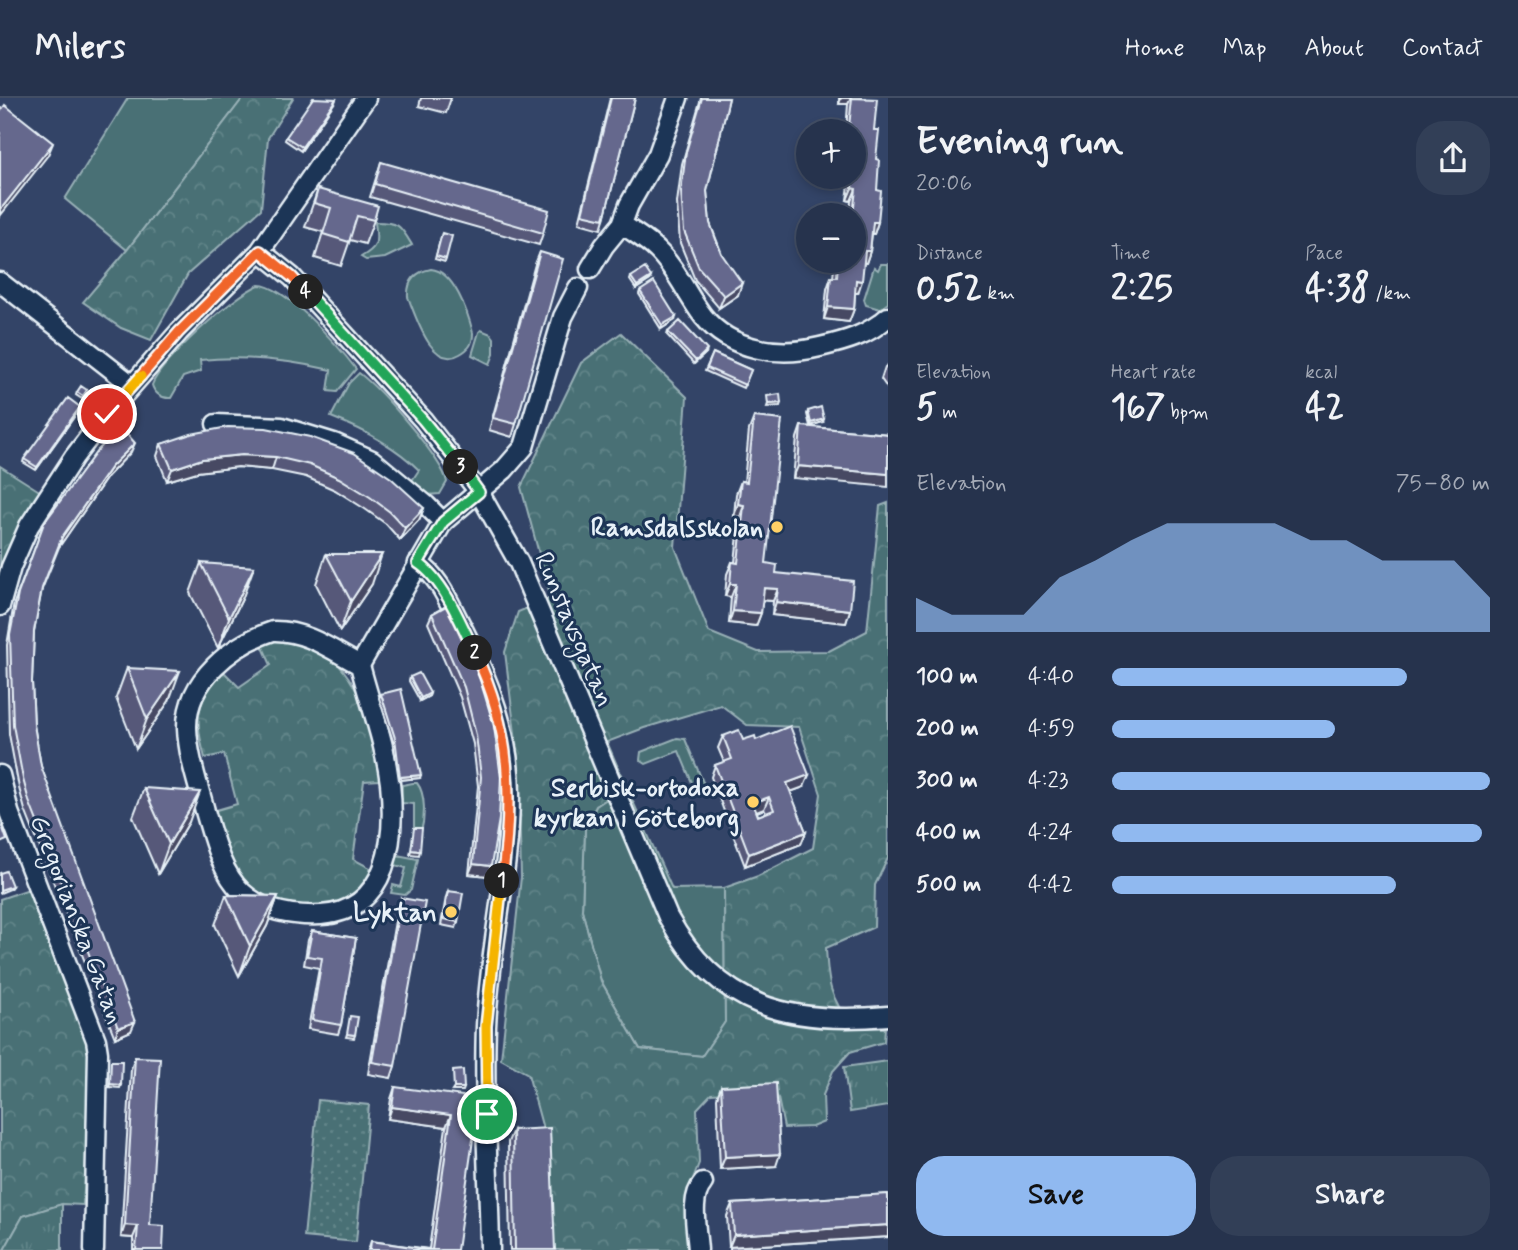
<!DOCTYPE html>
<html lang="en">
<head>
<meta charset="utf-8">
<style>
	body { margin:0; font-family:Mynerve,sans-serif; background:#323f57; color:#f1f3f6; height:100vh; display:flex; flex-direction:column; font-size:26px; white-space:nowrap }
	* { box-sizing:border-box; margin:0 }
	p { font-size:23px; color:#a4aab6 }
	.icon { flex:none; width:38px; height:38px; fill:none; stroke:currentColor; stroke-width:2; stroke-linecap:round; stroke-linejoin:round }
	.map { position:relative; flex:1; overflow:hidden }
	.side { display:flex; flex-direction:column; background:#26334d; width:630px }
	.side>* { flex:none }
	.fabs { position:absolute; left:796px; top:21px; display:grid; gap:14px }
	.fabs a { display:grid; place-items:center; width:70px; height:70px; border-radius:50%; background:#26334d; box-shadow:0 4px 10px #0003,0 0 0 2px #424e65; font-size:35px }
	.pin { position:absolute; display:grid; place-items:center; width:60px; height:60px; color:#fff; margin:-30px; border:4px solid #fff; border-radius:50%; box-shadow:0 2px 7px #0007 }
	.km { position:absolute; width:35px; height:35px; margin:-18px; border-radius:50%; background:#222; color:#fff; font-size:19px; line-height:35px; text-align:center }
	.round { display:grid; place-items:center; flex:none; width:74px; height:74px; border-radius:28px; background:#323f57 }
	.overview { display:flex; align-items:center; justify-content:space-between; height:119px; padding:0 28px }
	h1 { font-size:38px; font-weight:700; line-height:52px }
	.figures { display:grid; grid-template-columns:repeat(3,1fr); gap:10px; height:119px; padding:7px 28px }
	.figures div { display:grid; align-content:center }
	.figures b { font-size:35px; font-weight:700 }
	.figures small { font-size:19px; font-weight:400 }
	.figures p { font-size:19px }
	.chart { height:196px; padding:14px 28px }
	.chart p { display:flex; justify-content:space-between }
	.chart svg { width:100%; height:126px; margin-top:7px; fill:#90b9f0; opacity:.7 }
	.cta { display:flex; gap:14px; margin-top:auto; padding:14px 28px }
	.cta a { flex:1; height:80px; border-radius:28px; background:#90b9f0; color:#111; font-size:28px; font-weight:700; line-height:80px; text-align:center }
	.cta a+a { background:#323f57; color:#f1f3f6 }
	ul { padding:0 28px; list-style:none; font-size:23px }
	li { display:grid; grid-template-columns:112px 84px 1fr; align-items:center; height:52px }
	li i { height:18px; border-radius:9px; background:#90b9f0 }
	header { display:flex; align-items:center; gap:42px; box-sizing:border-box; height:98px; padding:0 35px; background:#26334d; border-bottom:2px solid #424e65 }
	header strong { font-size:33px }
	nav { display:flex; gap:38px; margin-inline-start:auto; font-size:24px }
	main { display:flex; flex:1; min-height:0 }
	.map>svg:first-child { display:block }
	.grass { fill:#487075; stroke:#98b0b6; stroke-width:2 }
	.forest { fill:url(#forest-crowns); stroke:#98b0b6; stroke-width:2; fill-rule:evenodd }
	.park { fill:url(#park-tufts); stroke:#98b0b6; stroke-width:2 }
	.garden { fill:url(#garden-dots); stroke:#98b0b6; stroke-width:2 }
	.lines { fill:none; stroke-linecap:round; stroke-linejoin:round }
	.minor-casing { stroke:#e8f1f8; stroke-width:23 }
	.minor { stroke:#1d3557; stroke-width:18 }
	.wall { fill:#575979; stroke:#e8f1f8; stroke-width:2; fill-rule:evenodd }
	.shaded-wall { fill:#474963; stroke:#e8f1f8; stroke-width:2 }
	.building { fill:#65688d; stroke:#e8f1f8; stroke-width:2; fill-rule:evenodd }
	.split-1-casing { stroke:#fff; stroke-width:14 }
	.split-2-casing { stroke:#fff; stroke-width:14 }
	.split-3-casing { stroke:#fff; stroke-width:14 }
	.split-4-casing { stroke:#fff; stroke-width:14 }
	.split-5-casing { stroke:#fff; stroke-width:14 }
	.split-6-casing { stroke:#fff; stroke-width:14 }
	.split-1 { stroke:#f5b400; stroke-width:9 }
	.split-2 { stroke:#f0652b; stroke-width:9 }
	.split-3 { stroke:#22a559; stroke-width:9 }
	.split-4 { stroke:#22a559; stroke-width:9 }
	.split-5 { stroke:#f0652b; stroke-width:9 }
	.split-6 { stroke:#f5b400; stroke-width:9 }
	.poi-dot { fill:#ffd166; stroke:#1d3557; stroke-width:2.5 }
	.labels { text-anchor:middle; stroke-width:6; stroke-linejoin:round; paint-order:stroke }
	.poi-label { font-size:26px; font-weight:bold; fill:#e8f1f8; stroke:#1d3557; text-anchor:end }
	.street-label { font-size:26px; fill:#e8f1f8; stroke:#1d3557 }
</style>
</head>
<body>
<header>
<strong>Milers</strong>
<nav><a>Home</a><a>Map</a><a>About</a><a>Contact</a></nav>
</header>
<main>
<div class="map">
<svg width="888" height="1152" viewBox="0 0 888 1152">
	<defs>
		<pattern id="forest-crowns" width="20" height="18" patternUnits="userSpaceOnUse" patternTransform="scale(1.75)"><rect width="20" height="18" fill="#487075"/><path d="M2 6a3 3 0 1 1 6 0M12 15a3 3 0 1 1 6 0" fill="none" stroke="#628589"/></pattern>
		<pattern id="park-tufts" width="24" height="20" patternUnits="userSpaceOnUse" patternTransform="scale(1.75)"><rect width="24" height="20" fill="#487075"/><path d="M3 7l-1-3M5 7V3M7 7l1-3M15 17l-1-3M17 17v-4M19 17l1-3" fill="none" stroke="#628589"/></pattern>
		<pattern id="garden-dots" width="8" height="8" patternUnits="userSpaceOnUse" patternTransform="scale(1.75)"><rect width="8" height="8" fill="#487075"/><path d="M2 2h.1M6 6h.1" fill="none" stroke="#628589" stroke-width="1.8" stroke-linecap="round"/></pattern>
	</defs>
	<rect width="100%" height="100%" fill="#334467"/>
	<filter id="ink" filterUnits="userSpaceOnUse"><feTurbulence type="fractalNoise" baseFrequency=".0143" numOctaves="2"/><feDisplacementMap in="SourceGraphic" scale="14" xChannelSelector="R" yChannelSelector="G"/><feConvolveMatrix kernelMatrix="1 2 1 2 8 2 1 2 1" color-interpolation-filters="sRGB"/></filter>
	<g filter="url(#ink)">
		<!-- grass -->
		<path class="grass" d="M128,0H243L127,152L65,101Z
			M375,124C399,124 400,127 412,147L385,160L366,162L361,159C380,148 377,143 375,124Z
			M881,166H888V205L880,211L866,207L864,201L874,169L878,172Z
			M431,171C454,173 468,215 473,235C473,246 469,251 460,256C432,273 416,219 408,199C407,183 415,174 431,171Z
			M259,187C285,187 340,250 356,271L337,294L328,293L331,272C287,262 245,257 200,262L201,273L183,279L171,300C162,301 154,295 152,287C161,263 234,197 259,187Z
			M481,232L491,236L494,240V256L490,266L472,257L479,234Z
			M359,275C380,291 442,360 447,384L440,396L426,397L411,384L419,372C395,348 362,331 331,319L349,285Z
			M677,640L685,641L705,689L695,692L679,653L646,666L640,662L641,654Z
			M413,685H417C426,696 425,720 421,734L414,733V706L401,705L402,687Z
			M626,688L672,791L724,790L725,924L702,958L640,951L601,883L582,812L585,731L596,708Z
			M397,757L418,761L411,792L405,797L391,795L393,787L401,789L406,770L395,767Z"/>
		<!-- forest -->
		<path class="forest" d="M243,0H293L268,40L261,111L188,176L151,242L121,230L83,204L127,152Z
			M621,235L687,299L675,449L709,534L758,554L829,553L867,533L880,408L888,405V760L875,787L874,829L826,850C828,888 830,898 852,929L885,930L884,944L850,954L833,973L823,997L824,1024L812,1029L784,1030L778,1000L773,992L711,996L697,1011L699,1065L691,1086L687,1152H550L546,1042L528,976L501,961L521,779L518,660L505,554L518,514L551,500L521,389L581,265ZM721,607L747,627L799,629L821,696L813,750L758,778L724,790L725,924L702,958L640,951L601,883L582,812L585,731L596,708L626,688L607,644L644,630Z
			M0,368L41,394L9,452L0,484Z
			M277,541C296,544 312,547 328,558C361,580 378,645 379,682L364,683L353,761L376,773C368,782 357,800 346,804C315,818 251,804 232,775C223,760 218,731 213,713L237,706L224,656L205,660C194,618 196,606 222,572L239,589L271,567L262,547Z
			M29,791L93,959L83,1107L62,1106L23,1118L4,1152H0V801Z"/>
		<!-- park -->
		<path class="park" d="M888,963V1008L850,1014L844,969Z
			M62,1106V1152H4L23,1118Z"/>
		<!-- garden -->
		<path class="garden" d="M318,1002L369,1007L356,1144L304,1139Z"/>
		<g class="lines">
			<!-- minor casing -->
			<g class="minor-casing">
				<path id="minor" d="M622,126C634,135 647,142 657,152C676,170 687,197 703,218C731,253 779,259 820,249C846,243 868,237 888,219
					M260,153L292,179L423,322L479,394L519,465L668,819C718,910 790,927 888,918
					M590,171L604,148L622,126L629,107L658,56L678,0
					M0,184L132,287
					M216,326L282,329L334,345L372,362L426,407L443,424
					M418,465C440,479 450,507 462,529C489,581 510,637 510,696C510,774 489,851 486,929C483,1003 489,1078 490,1152
					M0,508L11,469L29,428L74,359L107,316L179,234L260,153L366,0
					M273,533C305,532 332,552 360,567C370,606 385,645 390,685C396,739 389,813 321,817C294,818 263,814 242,794C221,774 213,740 205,713C198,686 188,658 187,630C186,582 233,546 273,533Z
					M360,567L443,424L504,372L524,349L563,219L578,190
					M0,677L9,714L96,942L98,955L94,1152
					M698,1152C697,1133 689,1100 703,1085"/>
			</g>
			<!-- minor -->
			<use href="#minor" class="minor"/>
		</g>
		<!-- wall -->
		<path class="wall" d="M421,0H451L446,15L419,8Z
			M610,0H635L604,121L601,131L579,125Z
			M701,0H729L707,93L710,125L738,197L719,210L695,182L680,145L677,105L682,66Z
			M839,0H866L874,32L876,61L878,124L874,136H872L870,153L866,165H864L858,195H855L854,211L849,224L824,221L827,191L831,179H833L835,163H854V117H850L851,103L847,102L850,79H854V33H846L848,6H839Z
			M336,1L301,53L285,42L286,39Z
			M381,64L543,135L539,147L370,99Z
			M318,91L374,122L365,146L350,142L341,168L315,160L323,134L305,129Z
			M442,135L446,161L445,164L435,161Z
			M540,154L516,326L512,339L489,332L535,166Z
			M631,179L650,182L636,191L630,182Z
			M640,193L675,222L661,231L639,196Z
			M668,234L706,255L694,266L667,237Z
			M713,255L751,272L743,290L705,273Z
			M888,267V291L881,281L885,269Z
			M87,292L82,301L76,297L77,294Z
			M79,312L36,372L23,364L24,361Z
			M808,313L823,324L810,328L807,316Z
			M754,319L766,465L776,475L850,512L846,525L772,517L773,503L762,502L761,515L756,528L729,525L731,499L725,498L727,476L732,464H735L740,419L734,418L736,396L741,383L744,384L749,332Z
			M801,328L888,336L793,380L797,340Z
			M228,329L424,410L419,422L400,442L386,426L365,411L335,392L306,379L272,372L238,369L197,374L167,383L157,358L161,346Z
			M131,354L108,378L59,449L42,491L34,533L32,584L34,627L41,668L131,933L115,940L25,712L19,690L9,636L7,547L14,505L44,425Z
			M326,456L372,486L340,533L316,486Z
			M201,465L243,499L218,550L190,495Z
			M448,507L499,721L488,778L469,776L478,688L473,646L460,599L428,525L432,516Z
			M127,570L169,603L136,651L116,600Z
			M410,579L430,595L429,598L420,603L409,583Z
			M381,596L420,680L399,682L393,643L379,600Z
			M723,638L743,642L804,689L790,694L806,734L801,746L745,768L711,679L715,667L724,664L718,650ZM764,711L766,715L758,718L757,714Z
			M144,690L189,724L158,776L133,719Z
			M448,793L458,824L456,830L441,827L446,799Z
			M226,797L278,798L267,828L239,878L215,827Z
			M401,800L395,968L391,980L368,976L397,812Z
			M312,833L356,840L341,927L338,936L308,931L319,870L304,867L308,842Z
			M135,959L150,1127L163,1152H133V1140L121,1139L131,971Z
			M721,988L776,1068L720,1071L717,1000Z
			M395,989L460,1019L457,1152H368L371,1143L429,1151L446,1029L388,1021L391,1001Z
			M513,1032L555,1152H510L508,1044Z
			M888,1096V1139L729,1149L727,1118L732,1106Z"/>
		<!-- shaded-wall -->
		<path class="shaded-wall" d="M841,0H851L848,6H839Z
			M336,1L335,4L301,53L302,49Z
			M53,45L48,57L0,118V112Z
			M852,90L856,91L851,103L847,102Z
			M873,124H878L874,136H869Z
			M865,153H870L866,165H861Z
			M651,179L650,182L636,191L637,188Z
			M856,182L862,183L858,195H852Z
			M742,185L738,197L719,210L724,198Z
			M828,209L854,211L849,224L824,221Z
			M676,219L675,222L661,231L662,227Z
			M707,252L706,255L694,266L696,263Z
			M781,305L780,308L767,309L768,306Z
			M80,309L79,312L36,372L37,369Z
			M824,321L823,324L810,328L811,325Z
			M135,345L131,354L108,378L59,449L62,439L111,369Z
			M242,357L276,359L272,372L238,369L197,374L167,383L172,371L202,361Z
			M798,368L888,376V389L793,380Z
			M738,406L744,407L740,419L734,418Z
			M424,410L419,422L400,442L405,430Z
			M382,456L372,486L340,533L351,503Z
			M254,469L243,499L218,550L229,520Z
			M730,486H736L731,499L725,498Z
			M764,490L778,491L773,503L759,502Z
			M776,504L850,512L846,525L772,517Z
			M733,513L761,515L756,528L729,525Z
			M180,573L169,603L136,651L147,621Z
			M430,595L429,598L420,603L421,600Z
			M421,677L420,680L399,682L400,679Z
			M809,677L804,689L782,697L787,685Z
			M200,694L189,724L158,776L169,746Z
			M769,699L764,711L749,717L753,705Z
			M806,734L801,746L745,768L749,756Z
			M411,752L420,753L419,757L410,756Z
			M473,766L491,768L488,778L469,776Z
			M12,788L10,791L0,795V792Z
			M278,798L267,828L239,878L250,848Z
			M135,924L131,933L115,940L118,930Z
			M347,936L355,937L354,940L346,939Z
			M110,986L121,987L120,990L109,989Z
			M454,990H464L463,993H452Z
			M392,1009L451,1017L446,1029L388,1021Z
			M780,1056L776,1068L720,1071L725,1059Z
			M125,1127L138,1128L133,1140L121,1139Z
			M888,1127V1139L729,1149L734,1137Z"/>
		<!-- building -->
		<path class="building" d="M313,0L336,1L302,49L286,39Z
			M611,0H635L604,121L582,116Z
			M702,0H729L707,93L710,125L721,155L742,185L724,198L699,170L684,133L681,93L686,54Z
			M852,0L877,1L874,32H879L876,61L879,62L877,92L881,93L878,124H873L870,153H865L862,183L856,182L854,211L828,209L831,179H837L838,163H854V117H853L856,91L852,90L853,79H854V30L849,29Z
			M5,7L53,45L0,112V14Z
			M381,64L549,112L543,135L375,86Z
			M318,91L378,108L374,122L357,118L349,144L323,136L331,110L314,105Z
			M442,135L452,138L446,161L436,158Z
			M540,154L563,161L516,326L493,320Z
			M645,170L651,179L637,188L631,179Z
			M654,184L676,219L662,227L640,193Z
			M680,223L707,252L696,263L668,234Z
			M713,255L751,272L745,287L707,270Z
			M81,288L87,292L83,298L77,294Z
			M780,296L781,305L768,306L767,298Z
			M68,300L80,309L37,369L24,361Z
			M821,309L824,321L811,325L808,313Z
			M754,319L782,322L766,465L777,467L776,475L853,483L850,512L776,504L778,491L764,490L761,515L733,513L736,486H730L732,464L738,465L744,407L738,406L741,383L747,384Z
			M801,328L888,336V376L798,368Z
			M121,329L135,345L111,369L62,439L42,490L34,533L32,584L34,627L41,668L135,924L118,930L29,703L23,681L13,627L10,537L18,496L44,425L97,353Z
			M228,329L266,330L310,339L354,355L391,380L424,410L405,430L390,414L370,399L339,380L310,367L276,359L242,357L202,361L172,371L161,346L191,336Z
			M326,456H382L351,503Z
			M201,465L254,469L229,520Z
			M448,507L464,537L480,581L494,628L501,679L499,721L491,768L473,766L481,679L476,637L464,589L432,516Z
			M127,570L180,573L147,621Z
			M419,575L430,595L421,600L410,579Z
			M401,591L421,677L400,679L395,640L381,596Z
			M790,628L809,677L787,685L806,734L749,756L715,667L732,661L723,638L739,632L743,642L755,638L756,642ZM769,699L774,712L758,718L753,705Z
			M144,690L200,694L169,746Z
			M2,728L7,742L0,745V729Z
			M414,730H422L420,753L411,752Z
			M6,773L12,788L0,792V775Z
			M448,793L463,795L458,824L443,821Z
			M226,797L278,798L250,848Z
			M401,800L425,804L395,968L372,964Z
			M312,833L356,840L341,927L312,922L322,860L307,858Z
			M350,918L358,919L355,937L347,936Z
			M135,959L160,960L150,1127L164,1128L163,1152H136L138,1128L125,1127Z
			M111,963H122L121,987L110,986Z
			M463,972L464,990H454L453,973Z
			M776,985L780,1056L725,1059L721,988Z
			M395,989L463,998L460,1019L476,1021L457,1152H370L371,1143L432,1152L451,1017L392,1009Z
			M550,1030L555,1152H515L513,1032Z
			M888,1096V1127L734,1137L732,1106Z
			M759,1148V1152H730V1149Z"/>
	</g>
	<g class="lines" filter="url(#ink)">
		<!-- split-1 casing -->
		<g class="split-1-casing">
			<path id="split-1" d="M487,1016L486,928L502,783"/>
		</g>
		<!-- split-2 casing -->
		<g class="split-2-casing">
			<path id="split-2" d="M475,555C512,632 513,701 502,783"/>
		</g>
		<!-- split-3 casing -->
		<g class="split-3-casing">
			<path id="split-3" d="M461,369L479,394L443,424L418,465C443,481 462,527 475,555"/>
		</g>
		<!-- split-4 casing -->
		<g class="split-4-casing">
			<path id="split-4" d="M306,194L423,322L461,369"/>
		</g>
		<!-- split-5 casing -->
		<g class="split-5-casing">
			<path id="split-5" d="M141,278L179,234L260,153L292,179L306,194"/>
		</g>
		<!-- split-6 casing -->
		<g class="split-6-casing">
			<path id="split-6" d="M107,316L141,278"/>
		</g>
		<!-- split-1 -->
		<use href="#split-1" class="split-1"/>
		<!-- split-2 -->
		<use href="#split-2" class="split-2"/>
		<!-- split-3 -->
		<use href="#split-3" class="split-3"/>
		<!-- split-4 -->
		<use href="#split-4" class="split-4"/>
		<!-- split-5 -->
		<use href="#split-5" class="split-5"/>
		<!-- split-6 -->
		<use href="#split-6" class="split-6"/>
	</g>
	<!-- markers -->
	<g class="poi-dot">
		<circle cx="777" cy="429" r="7"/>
		<circle cx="753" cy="704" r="7"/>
		<circle cx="451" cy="814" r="7"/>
	</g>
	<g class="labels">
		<!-- poi labels -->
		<g class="poi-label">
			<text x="763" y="438">Ramsdalsskolan</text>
			<text x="739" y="698">Serbisk-ortodoxa<tspan x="739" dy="30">kyrkan i Göteborg</tspan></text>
			<text x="437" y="823">Lyktan</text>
		</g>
		<!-- street labels -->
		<g class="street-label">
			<text transform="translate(575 531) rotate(67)" y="9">Runstavsgatan</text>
			<text transform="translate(78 821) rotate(69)" y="9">Gregorianska Gatan</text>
		</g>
	</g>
</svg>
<div class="fabs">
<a>+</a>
<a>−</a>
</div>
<div class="pin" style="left:487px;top:1016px;background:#1e9e55"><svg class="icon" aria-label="arrive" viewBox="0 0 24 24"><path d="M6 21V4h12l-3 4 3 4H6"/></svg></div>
<div class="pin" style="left:107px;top:316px;background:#d93025"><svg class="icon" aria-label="check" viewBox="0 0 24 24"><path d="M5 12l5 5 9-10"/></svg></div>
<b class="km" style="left:502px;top:783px">1</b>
<b class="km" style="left:475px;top:555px">2</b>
<b class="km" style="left:461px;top:369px">3</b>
<b class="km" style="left:306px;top:194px">4</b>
</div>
<section class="side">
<div class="overview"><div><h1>Evening run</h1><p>20:06</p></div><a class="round"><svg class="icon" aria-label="share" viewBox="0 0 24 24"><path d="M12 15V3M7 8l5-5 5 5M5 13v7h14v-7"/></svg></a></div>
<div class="figures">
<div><p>Distance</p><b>0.52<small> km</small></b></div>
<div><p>Time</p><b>2:25</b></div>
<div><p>Pace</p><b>4:38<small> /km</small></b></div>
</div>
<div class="figures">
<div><p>Elevation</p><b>5<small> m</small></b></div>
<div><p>Heart rate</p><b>167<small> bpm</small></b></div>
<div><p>kcal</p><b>42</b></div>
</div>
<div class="chart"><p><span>Elevation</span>75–80 m</p>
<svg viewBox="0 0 160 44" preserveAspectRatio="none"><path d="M0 44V32L10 38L20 38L30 38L40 25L50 19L60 12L70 6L80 6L90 6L100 6L110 12L120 12L130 19L140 19L150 19L160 32V44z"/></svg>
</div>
<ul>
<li><b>100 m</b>4:40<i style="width:78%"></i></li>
<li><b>200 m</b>4:59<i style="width:59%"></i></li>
<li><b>300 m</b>4:23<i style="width:100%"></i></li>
<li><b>400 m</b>4:24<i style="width:98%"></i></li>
<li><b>500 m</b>4:42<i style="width:75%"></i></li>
</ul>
<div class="cta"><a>Save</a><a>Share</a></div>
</section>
</main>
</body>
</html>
